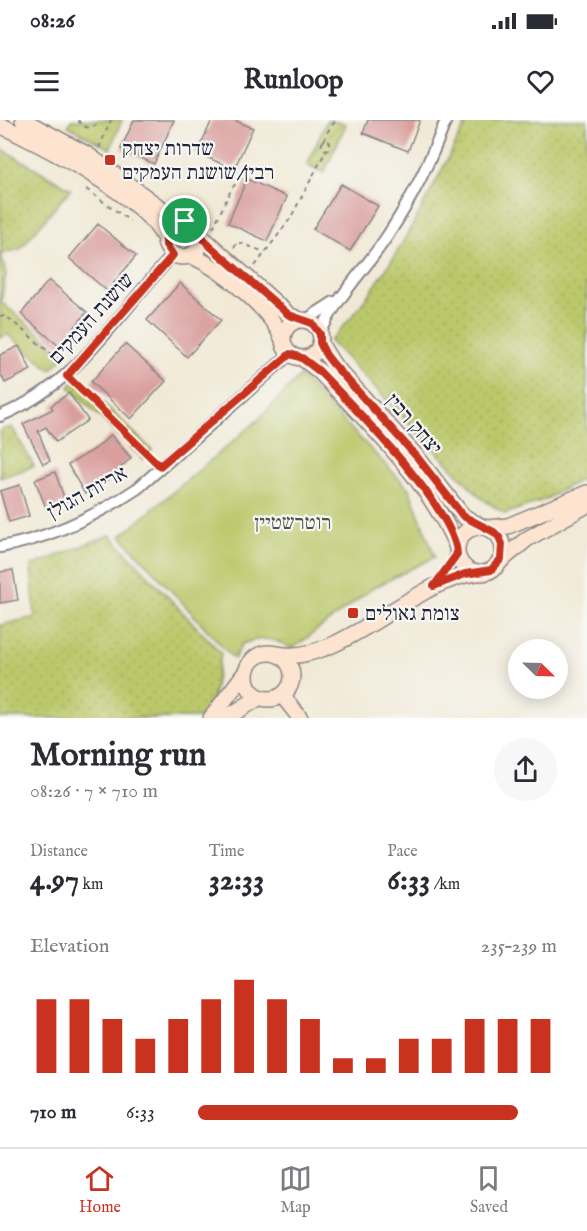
<!DOCTYPE html>
<html lang="en">
<head>
<meta charset="utf-8">
<style>
	body { margin:0; font-family:"IM FELL English","Frank Ruhl Libre",serif; background:#f7f7f7; color:#2b2b33; height:100vh; display:flex; flex-direction:column; font-size:22px; white-space:nowrap }
	* { box-sizing:border-box; margin:0 }
	p { font-size:20px; color:#7c7c81 }
	.icon { flex:none; width:33px; height:33px; fill:none; stroke:currentColor; stroke-width:2; stroke-linecap:round; stroke-linejoin:round }
	.map { position:relative; height:598px; overflow:hidden }
	.drawer { display:flex; flex-direction:column; background:#fff; flex:1 }
	.drawer>* { flex:none }
	.needle { width:39px; rotate:113deg }
	.controls { position:absolute; left:508px; top:519px; display:grid; gap:12px }
	.controls a { display:grid; place-items:center; width:60px; height:60px; border-radius:50%; background:#fff; box-shadow:0 3px 15px #0003; font-size:30px }
	.pin { position:absolute; display:grid; place-items:center; width:51px; height:51px; color:#fff; margin:-26px; border:3px solid #fff; border-radius:50%; box-shadow:0 2px 6px #0007 }
	.round { display:grid; place-items:center; flex:none; width:63px; height:63px; border-radius:32px; background:#f7f7f7 }
	.head { display:flex; align-items:center; justify-content:space-between; height:102px; padding:0 30px }
	h1 { font-size:33px; font-weight:700; line-height:45px }
	.figures { display:grid; grid-template-columns:repeat(3,1fr); gap:9px; height:102px; padding:6px 30px }
	.figures div { display:grid; align-content:center }
	.figures b { font-size:30px; font-weight:700 }
	.figures small { font-size:16px; font-weight:400 }
	.figures p { font-size:16px }
	.chart { height:168px; padding:12px 30px }
	.chart p { display:flex; justify-content:space-between }
	.chart svg { width:100%; height:108px; margin-top:6px; stroke:#c8321e; stroke-width:6 }
	ul { padding:0 30px; list-style:none; font-size:20px }
	li { display:grid; grid-template-columns:96px 72px 1fr; align-items:center; height:45px }
	li i { height:15px; border-radius:8px; background:#c8321e }
	.status { display:flex; justify-content:space-between; align-items:center; height:42px; padding:0 30px; background:#fff; direction:ltr }
	.status svg { height:16px; fill:currentColor }
	header { display:flex; justify-content:space-between; align-items:center; height:78px; padding:0 30px; background:#fff; font-size:27px; font-weight:700 }
	.tab-bar { display:flex; justify-content:space-around; align-items:center; height:84px; border-top:2px solid #e1e1e2; background:#fff; font-size:16px; color:#7c7c81 }
	.tab-bar a { display:grid; justify-items:center; gap:3px }
	.tab-bar .active { color:#c8321e }
	.map>svg:first-child { display:block }
	.grass { fill:url(#grass-dots); stroke:#6e7552; stroke-width:1.5 }
	.park { fill:#bbc86a; stroke:#6e7552; stroke-width:1.5 }
	.garden { fill:url(#garden-furrows); stroke:#6e7552; stroke-width:1.5 }
	.building { fill:#d99f9d }
	.lines { fill:none; stroke-linecap:round; stroke-linejoin:round }
	.street-casing { stroke:#8a8688; stroke-width:14 }
	.secondary-casing { stroke:#8a8688; stroke-width:18 }
	.path { stroke:#8a8688; stroke-width:2; stroke-dasharray:4.5 4.5; stroke-linecap:butt }
	.street { stroke:#fff; stroke-width:10 }
	.secondary { stroke:#fde4d0; stroke-width:15 }
	.route-casing { stroke:#fff; stroke-width:12 }
	.route { stroke:#c8321e; stroke-width:8 }
	.poi-dot { fill:#c8321e; stroke:#f6f6f2; stroke-width:2 }
	.labels { text-anchor:middle; stroke-width:4.5; stroke-linejoin:round; paint-order:stroke }
	.poi-label { font-size:21px; fill:#22223b; stroke:#f6f6f2; text-anchor:start }
	.street-label { font-size:21px; fill:#22223b; stroke:#f6f6f2 }
	.park-label { font-size:21px; fill:#505449; stroke:#f6f6f2 }
</style>
</head>
<body>
<div class="status"><b>08:26</b><svg viewBox="0 0 49 12"><path d="M0 12V9h3v3zM5 12V6h3v6zM10 12V3h3v9zM15 12V0h3v12zM26 1h20v11H26zM47 4h2v5h-2z"/></svg></div>
<header><svg class="icon" aria-label="menu" viewBox="0 0 24 24"><path d="M4 6h16M4 12h16M4 18h16"/></svg>Runloop<svg class="icon" aria-label="heart" viewBox="0 0 24 24"><path d="M12 20l-8-8c-3-5 5-10 8-4 3-6 11-1 8 4z"/></svg></header>
<div class="map">
<svg width="587" height="598" viewBox="0 0 587 598">
	<defs>
		<pattern id="grass-dots" width="8" height="8" patternUnits="userSpaceOnUse" patternTransform="scale(1.5)"><rect width="8" height="8" fill="#bbc86a"/><path d="M2 2h.1M6 6h.1" fill="none" stroke="#a0ac5d" stroke-width="1.8" stroke-linecap="round"/></pattern>
		<pattern id="garden-furrows" width="10" height="10" patternUnits="userSpaceOnUse" patternTransform="scale(1.5)"><rect width="10" height="10" fill="#bbc86a"/><path d="M-1 1l2-2M0 10L10 0M9 11l2-2" fill="none" stroke="#a0ac5d"/></pattern>
	</defs>
	<rect width="100%" height="100%" fill="#f6f6f2"/>
	<filter id="ink" filterUnits="userSpaceOnUse"><feTurbulence type="fractalNoise" baseFrequency=".0167" numOctaves="2"/><feDisplacementMap in="SourceGraphic" scale="12" xChannelSelector="R" yChannelSelector="G"/><feConvolveMatrix kernelMatrix="1 2 1 2 8 2 1 2 1" color-interpolation-filters="sRGB"/></filter>
	<filter id="wash" filterUnits="userSpaceOnUse"><feTurbulence type="fractalNoise" baseFrequency=".008" numOctaves="4" result="noise"/><feDisplacementMap in="SourceGraphic" scale="24" xChannelSelector="R" yChannelSelector="G"/><feGaussianBlur stdDeviation="1.35" result="paint"/><feColorMatrix in="noise" values="0 0 0 0 0 0 0 0 0 0 0 0 0 0 0 0 0 1.4 0 .05"/><feComposite in="paint" operator="in"/></filter>
	<g filter="url(#wash)">
		<rect width="100%" height="100%" fill="#f1e9d5"/>
		<!-- grass -->
		<path class="grass" d="M468,0H587V356L546,379L505,394L481,378L330,221C391,158 427,77 468,0Z
			M0,28L71,69L20,129L1,134Z
			M12,307L34,346L0,358V310Z
			M110,415L221,533L211,588L199,598H0V505L35,497L31,446Z"/>
		<!-- park -->
		<path class="park" d="M71,0H122L110,29L68,6Z
			M0,131L6,154L1,182L65,235L51,250L7,214L0,218Z
			M300,256L409,369L435,437L373,468L292,529C274,518 262,516 242,524L234,539L121,416L257,301Z"/>
		<!-- garden -->
		<path class="garden" d="M327,0L346,4L324,53L307,45Z
			M77,258L152,330L143,339L69,267Z"/>
		<g id="blocks">
			<!-- building -->
			<path class="building" d="M134,0H174L154,44L121,29Z
				M212,0H234L253,8L234,49L197,33Z
				M368,0H420L408,31L363,13Z
				M247,59L287,77L267,121L228,103Z
				M341,64L378,86L350,131L313,109Z
				M98,104L136,136L107,171L69,138Z
				M49,160L87,192L59,226L21,194Z
				M180,163L221,200L187,237L147,200Z
				M125,224L166,261L131,299L91,262Z
				M19,226L31,250L5,263L0,252V235Z
				M69,273L88,300L56,322L46,307L38,311L50,341L43,344L23,304L53,289L51,286Z
				M111,315L131,338L104,363L85,374L68,345L95,329Z
				M55,352L66,383L47,390L35,360Z
				M20,365L29,396L9,402L0,371Z
				M13,450L18,480L0,483V452Z"/>
		</g>
	</g>
	<g filter="url(#ink)">
		<use href="#blocks" fill-opacity="0" stroke="#8a8688" stroke-width="1.5"/>
		<g class="lines">
			<!-- street casing -->
			<g class="street-casing">
				<path id="street" d="M306,200L334,182
					M320,214C336,177 366,149 388,115C411,80 431,40 446,0
					M0,296C80,263 116,195 173,135
					M0,427C51,418 96,396 138,368L290,234"/>
			</g>
			<!-- secondary casing -->
			<g class="secondary-casing">
				<path id="secondary" d="M23,0L88,35L159,87L185,101
					M0,5C43,26 145,76 165,119
					M165 119a18 18 0 1 1 36 0a18 18 0 1 1-36 0Z
					M202,117L289,195L300,200
					M192,136C221,149 270,188 282,218
					M283 219a19 19 0 1 1 38 0a19 19 0 1 1-38 0Z
					M320,223L333,244L417,337L463,396L481,407
					M302,238L319,251C369,304 428,359 457,427
					M457 430a23 23 0 1 1 46 0a23 23 0 1 1-46 0Z
					M488,408L508,406L587,373
					M498,443L527,419L587,385
					M246 556a23 23 0 1 1 46 0a23 23 0 1 1-46 0Z
					M278,534C338,547 412,460 477,453
					M282,575L300,598
					M211,598L245,553
					M226,598L260,577"/>
			</g>
			<!-- path -->
			<path class="path" d="M78,0C84,10 95,10 100,0
				M321.5 25a4.5 4.5 0 1 1 9 0a4.5 4.5 0 1 1-9 0Z
				M324,21L326,14L336,0
				M99,28L111,0
				M86,69L130,101
				M213,108L232,68L250,47
				M234,128L237,122L265,132
				M255,146L290,99L327,29
				M0,196H6L61,242
				M74,263L154,340"/>
			<!-- street -->
			<use href="#street" class="street"/>
			<!-- secondary -->
			<use href="#secondary" class="secondary"/>
		</g>
	</g>
	<g class="lines" filter="url(#ink)">
		<!-- route casing -->
		<g class="route-casing">
			<path id="route" d="M185,101L196,106L202,117L211,127L289,195L312,203L320,214V223L326,235L333,244L417,337L463,396L494,412L499,417L502,424L501,439L491,450L465,454L434,466L457,434C456,390 352,285 319,251L302,238L290,234L160,346L67,256L173,135L166,125V113L175,103Z"/>
		</g>
		<!-- route -->
		<use href="#route" class="route"/>
	</g>
	<!-- markers -->
	<g class="poi-dot">
		<rect x="104" y="34" width="12" height="12" rx="3"/>
		<rect x="347" y="487" width="12" height="12" rx="3"/>
	</g>
	<g class="labels">
		<!-- poi labels -->
		<g class="poi-label">
			<text x="122" y="35">שדרות יצחק<tspan x="122" dy="24">רבין/שושנת העמקים</tspan></text>
			<text x="365" y="500">צומת גאולים</text>
		</g>
		<!-- street labels -->
		<g class="street-label">
			<text transform="translate(91 198) rotate(-48)" y="7">שושנת העמקים</text>
			<text transform="translate(414 304) rotate(49)" y="7">יצחק רבין</text>
			<text transform="translate(87 372) rotate(-29)" y="7">אריות הגולן</text>
		</g>
		<!-- park labels -->
		<g class="park-label">
			<text x="293" y="409">רוטרשטיין</text>
		</g>
	</g>
</svg>
<div class="controls">
<a><svg class="needle" viewBox="-14 -14 28 28"><path d="M0-13l5 13h-10z" fill="#e53935"/><path d="M0 13l5-13h-10z" fill="#7c7c81"/></svg></a>
</div>
<div class="pin" style="left:185px;top:101px;background:#1e9e55"><svg class="icon" aria-label="arrive" viewBox="0 0 24 24"><path d="M6 21V4h12l-3 4 3 4H6"/></svg></div>
</div>
<section class="drawer">
<div class="head"><div><h1>Morning run</h1><p>08:26 · 7 × 710 m</p></div><a class="round"><svg class="icon" aria-label="share" viewBox="0 0 24 24"><path d="M12 15V3M7 8l5-5 5 5M5 13v7h14v-7"/></svg></a></div>
<div class="figures">
<div><p>Distance</p><b>4.97<small> km</small></b></div>
<div><p>Time</p><b>32:33</b></div>
<div><p>Pace</p><b>6:33<small> /km</small></b></div>
</div>
<div class="chart"><p><span>Elevation</span>235–239 m</p>
<svg viewBox="0 0 160 44" preserveAspectRatio="none"><path d="M5 44V14M15 44V14M25 44V22M35 44V30M45 44V22M55 44V14M65 44V6M75 44V14M85 44V22M95 44V38M105 44V38M115 44V30M125 44V30M135 44V22M145 44V22M155 44V22"/></svg>
</div>
<ul>
<li><b>710 m</b>6:33<i style="width:89%"></i></li>
</ul>
</section>
<nav class="tab-bar">
<a class="active"><svg class="icon" aria-label="home" viewBox="0 0 24 24"><path d="M3 11l9-7 9 7M6 9v11h12V9"/></svg>Home</a>
<a><svg class="icon" aria-label="map" viewBox="0 0 24 24"><path d="M3 6l6-2 6 2 6-2v14l-6 2-6-2-6 2zM9 4v14M15 6v14"/></svg>Map</a>
<a><svg class="icon" aria-label="saved" viewBox="0 0 24 24"><path d="M7 4h10v16l-5-4-5 4z"/></svg>Saved</a>
</nav>
</body>
</html>
